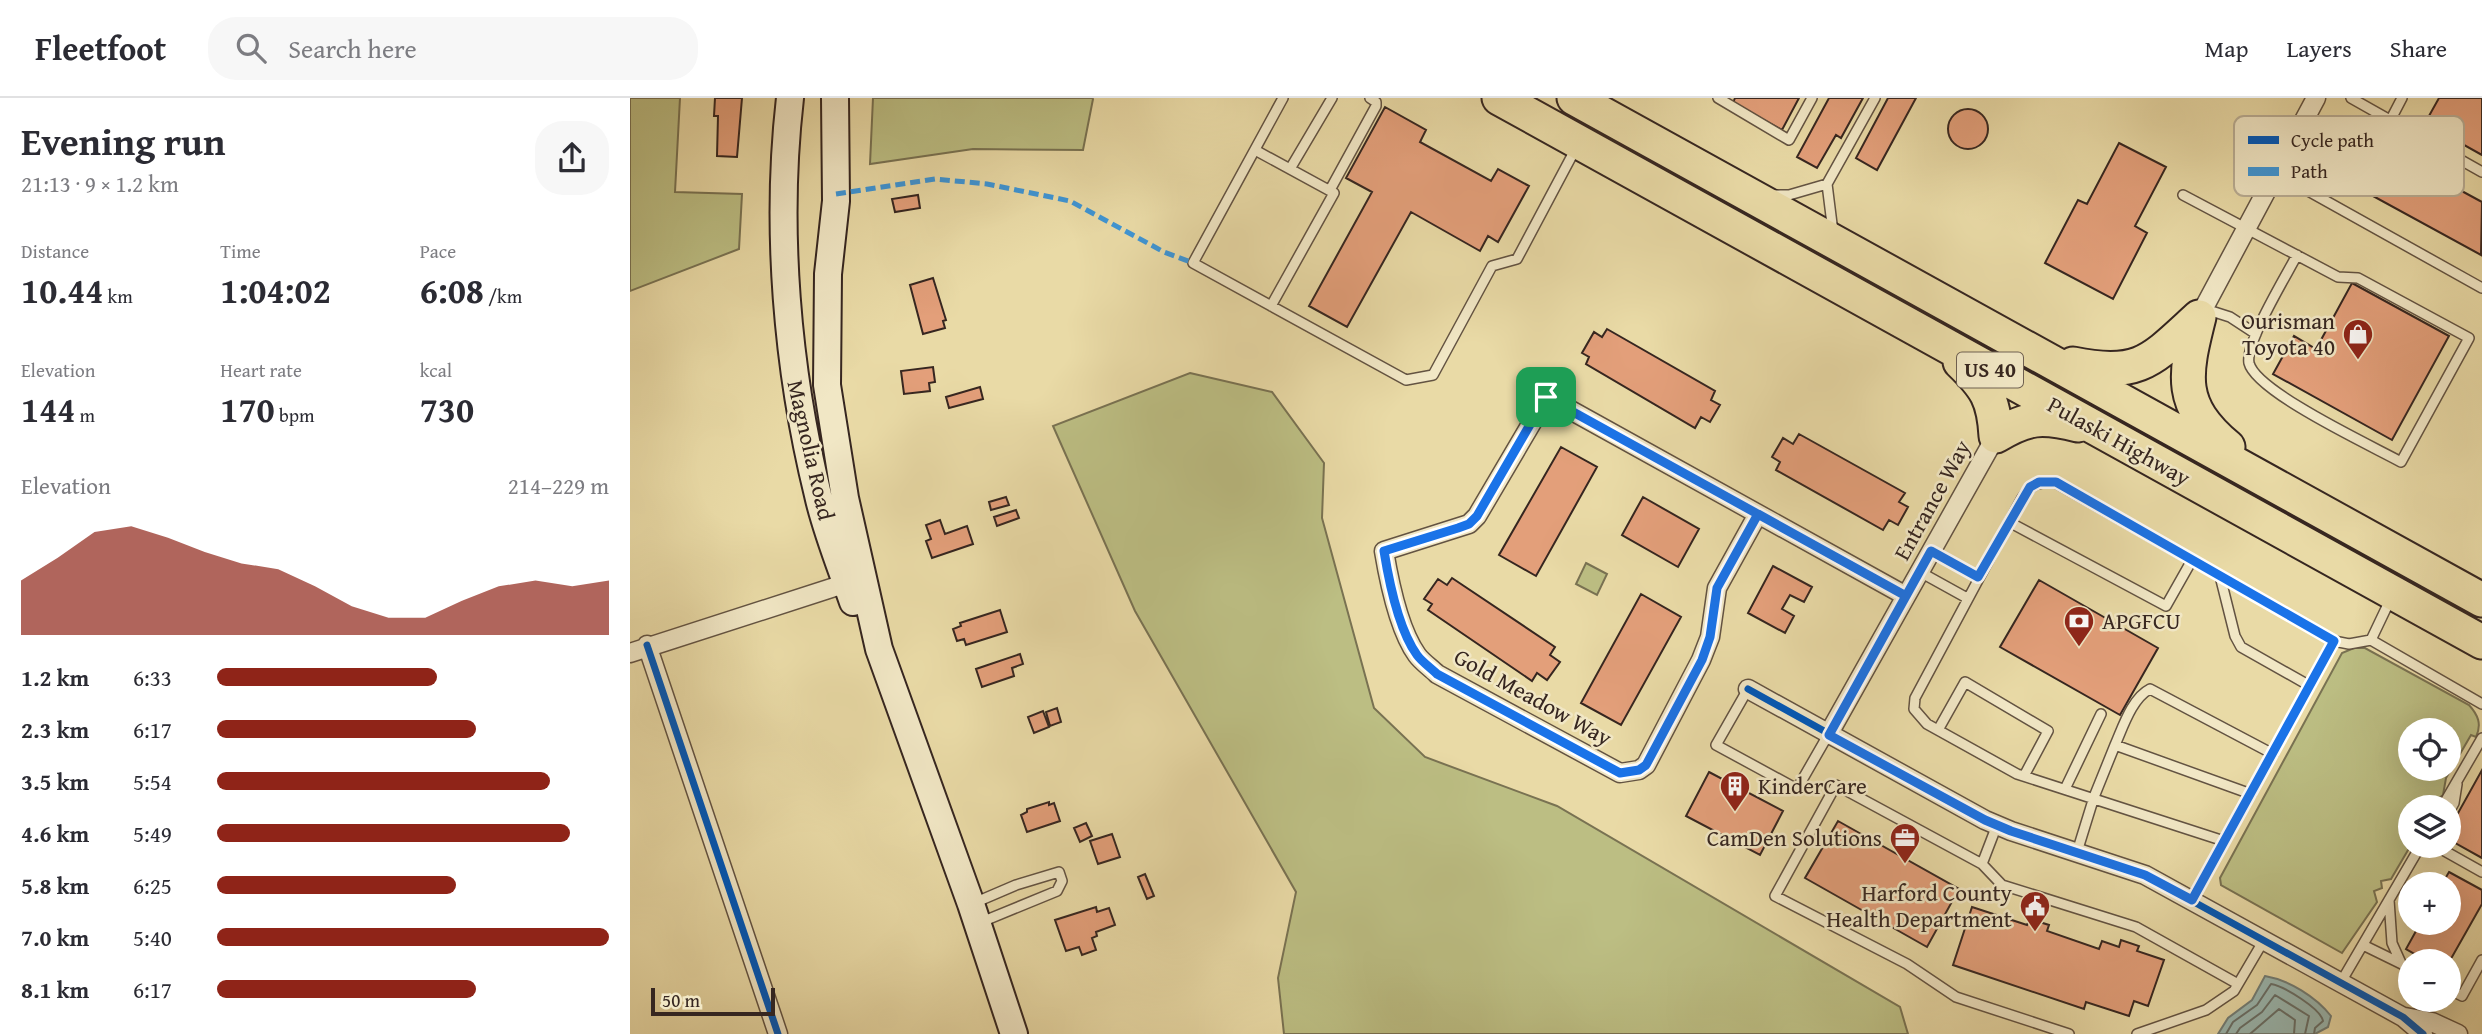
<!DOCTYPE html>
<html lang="en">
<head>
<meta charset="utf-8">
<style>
	body { margin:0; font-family:"Gentium Book Plus",serif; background:#f7f7f7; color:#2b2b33; height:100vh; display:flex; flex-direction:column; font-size:26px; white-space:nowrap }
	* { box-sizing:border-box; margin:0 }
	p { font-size:23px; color:#7c7c81 }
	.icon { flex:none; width:38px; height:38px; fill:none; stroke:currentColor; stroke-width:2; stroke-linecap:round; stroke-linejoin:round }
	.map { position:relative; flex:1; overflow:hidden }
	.drawer { display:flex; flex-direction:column; background:#fff; width:630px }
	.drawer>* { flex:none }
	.fabs { position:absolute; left:1768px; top:620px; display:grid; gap:14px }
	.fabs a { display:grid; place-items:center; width:63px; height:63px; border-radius:50%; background:#fff; box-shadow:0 7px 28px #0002; font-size:35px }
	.scale { position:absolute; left:21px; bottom:18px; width:124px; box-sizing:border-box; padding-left:7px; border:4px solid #362620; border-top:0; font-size:19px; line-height:24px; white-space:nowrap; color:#362620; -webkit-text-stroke:5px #f1e7c5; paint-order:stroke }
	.pin { position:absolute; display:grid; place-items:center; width:60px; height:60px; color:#fff; margin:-30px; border-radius:14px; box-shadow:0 4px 10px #0006 }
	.round { display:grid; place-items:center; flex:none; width:74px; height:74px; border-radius:28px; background:#f7f7f7 }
	.head { display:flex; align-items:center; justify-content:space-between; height:119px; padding:0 21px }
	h1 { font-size:38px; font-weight:600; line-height:52px }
	.figures { display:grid; grid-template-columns:repeat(3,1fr); gap:10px; height:119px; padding:7px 21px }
	.figures div { display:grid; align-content:center }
	.figures b { font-size:35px; font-weight:600 }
	.figures small { font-size:19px; font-weight:400 }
	.figures p { font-size:19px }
	.chart { height:196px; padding:14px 21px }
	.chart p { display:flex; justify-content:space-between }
	.chart svg { width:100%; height:126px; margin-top:7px; fill:#8f2418; opacity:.7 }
	ul { padding:0 21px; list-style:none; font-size:23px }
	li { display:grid; grid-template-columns:112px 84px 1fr; align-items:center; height:52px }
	li i { height:18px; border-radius:9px; background:#8f2418 }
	header { display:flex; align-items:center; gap:42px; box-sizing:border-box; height:98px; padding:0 35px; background:#fff; border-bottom:2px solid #e1e1e2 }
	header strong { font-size:33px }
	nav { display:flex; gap:38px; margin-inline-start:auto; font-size:24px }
	.search { width:490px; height:63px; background:#f7f7f7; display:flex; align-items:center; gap:18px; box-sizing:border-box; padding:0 24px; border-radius:28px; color:#7c7c81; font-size:26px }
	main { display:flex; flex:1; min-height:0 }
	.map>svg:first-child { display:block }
	.green { fill:#bcbe83; stroke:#797252; stroke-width:2; fill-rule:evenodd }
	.water { fill:#9ab8b1; stroke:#727e77; stroke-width:2 }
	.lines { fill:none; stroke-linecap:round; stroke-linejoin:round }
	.shore { stroke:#686f68; stroke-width:2 }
	.building { fill:#e39f7a; stroke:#362620; stroke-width:2 }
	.lane-casing { stroke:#635342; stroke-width:12 }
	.street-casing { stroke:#635342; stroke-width:21 }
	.secondary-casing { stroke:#362620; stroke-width:30 }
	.highway-casing { stroke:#362620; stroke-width:37 }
	.lane { stroke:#f1e7c5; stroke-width:9 }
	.street { stroke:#f1e7c5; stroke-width:18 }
	.secondary { stroke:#f1e7c5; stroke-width:26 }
	.highway { stroke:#e9daa6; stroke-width:33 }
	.quiet { stroke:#3e95d5; stroke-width:5; stroke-dasharray:10 5; stroke-linecap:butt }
	.cycleway-casing { stroke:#f1e7c5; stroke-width:11 }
	.cycleway { stroke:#0057b8; stroke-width:7 }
	.route-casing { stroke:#fff; stroke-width:14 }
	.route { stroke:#1a73e8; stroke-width:9 }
	.labels { text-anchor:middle; stroke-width:5; stroke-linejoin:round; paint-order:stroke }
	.shield { fill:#f1e7c5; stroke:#6e6052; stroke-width:2 }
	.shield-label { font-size:21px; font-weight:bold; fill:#362620 }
	.poi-label { font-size:23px; fill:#362620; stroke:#f1e7c5; text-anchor:end }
	.street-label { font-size:23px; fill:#362620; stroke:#f1e7c5 }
	.key { fill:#f1e7c5; stroke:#b9ad94; stroke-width:2 }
	.key-label { font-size:19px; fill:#362620 }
</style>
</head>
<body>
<header>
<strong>Fleetfoot</strong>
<div class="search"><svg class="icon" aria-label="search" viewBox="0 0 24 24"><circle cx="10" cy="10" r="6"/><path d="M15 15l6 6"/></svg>Search here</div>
<nav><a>Map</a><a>Layers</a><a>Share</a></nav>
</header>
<main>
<section class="drawer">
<div class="head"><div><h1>Evening run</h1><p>21:13 · 9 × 1.2 km</p></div><a class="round"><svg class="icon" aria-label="share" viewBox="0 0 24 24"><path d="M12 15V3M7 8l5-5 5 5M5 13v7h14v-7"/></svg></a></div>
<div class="figures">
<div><p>Distance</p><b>10.44<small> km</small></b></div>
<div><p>Time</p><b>1:04:02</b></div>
<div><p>Pace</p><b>6:08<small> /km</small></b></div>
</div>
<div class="figures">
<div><p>Elevation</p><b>144<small> m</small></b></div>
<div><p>Heart rate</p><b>170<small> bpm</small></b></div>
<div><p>kcal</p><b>730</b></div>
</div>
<div class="chart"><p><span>Elevation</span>214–229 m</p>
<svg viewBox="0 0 160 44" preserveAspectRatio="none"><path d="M0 44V25L10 17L20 8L30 6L40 10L50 15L60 19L70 21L80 27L90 34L100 38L110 38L120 32L130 27L140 25L150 27L160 25V44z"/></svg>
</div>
<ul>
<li><b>1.2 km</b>6:33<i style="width:56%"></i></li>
<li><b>2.3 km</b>6:17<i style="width:66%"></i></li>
<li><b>3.5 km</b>5:54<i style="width:85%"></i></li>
<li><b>4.6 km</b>5:49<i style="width:90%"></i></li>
<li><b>5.8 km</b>6:25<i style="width:61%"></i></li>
<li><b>7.0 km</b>5:40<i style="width:100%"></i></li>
<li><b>8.1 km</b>6:17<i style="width:66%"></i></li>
</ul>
</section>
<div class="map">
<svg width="1852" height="936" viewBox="0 0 1852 936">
	<rect width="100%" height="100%" fill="#e9daa6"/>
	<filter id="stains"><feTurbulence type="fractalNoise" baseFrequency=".00286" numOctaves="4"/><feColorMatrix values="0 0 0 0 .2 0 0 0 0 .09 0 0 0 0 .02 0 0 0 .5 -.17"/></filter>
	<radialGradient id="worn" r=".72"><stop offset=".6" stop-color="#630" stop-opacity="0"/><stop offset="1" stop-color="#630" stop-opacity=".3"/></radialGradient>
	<!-- green -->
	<path class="green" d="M0,0H50L45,94L112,96L109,151L0,193Z
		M243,0H462L463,1L453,52L343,51L240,66Z
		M560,275L642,294L694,365L692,420L744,610L795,659L927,708L1270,909L1278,936H654L648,880L666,794L505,513L423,328Z
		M956,465L977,476L967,497L946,486Z
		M1724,550H1735L1839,607C1848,617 1852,626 1846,639L1841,637L1816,680L1813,697L1805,703L1794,704L1795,709H1780L1781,747L1761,781L1751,783L1752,790L1744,793L1747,804L1712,855L1591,787L1590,780L1712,555ZM1780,632H1818V670H1780Z"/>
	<!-- water -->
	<path class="water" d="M1635,878C1659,882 1686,899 1701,918L1698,929L1685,936H1588L1598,920L1622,902Z"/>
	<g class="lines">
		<!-- shore -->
		<path class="shore" d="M1596,936L1603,924L1627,907L1641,886C1654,888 1691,911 1693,923L1685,930L1684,936
			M1606,936L1610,930L1632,914L1645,897L1679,918L1675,936
			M1620,936L1649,911L1665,922L1664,936"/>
	</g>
	<!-- building -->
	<path class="building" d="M85,0H112L107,59L87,58L88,18H84Z
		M1105,0H1169L1152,32L1103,5Z
		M1199,0H1233L1211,40L1206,37L1187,70L1167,59Z
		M1258,0H1286L1247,72L1226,60Z
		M1809,0H1852V57L1795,25Z
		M755,9L796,32L790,44L861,83L868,71L899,88L868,144L858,138L850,153L781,114L717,229L679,208L742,94L716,80Z
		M1318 31a20 20 0 1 1 40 0a20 20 0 1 1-40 0Z
		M1721,33L1852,104L1851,157L1699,74Z
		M1489,45L1536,69L1505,128L1517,135L1483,201L1415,165L1448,102L1457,106Z
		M288,97L290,110L265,114L262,101Z
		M303,180L316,222L313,223L315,230L293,236L280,187Z
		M1722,185L1819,238L1762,342L1643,276L1664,238L1686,251Z
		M977,231L1085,293L1081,302L1090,307L1080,324L1071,319L1065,330L956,266L959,259L952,255L964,234L972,239Z
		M303,269L305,284L299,285L300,293L274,296L271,273Z
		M350,289L353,301L319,310L316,299Z
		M1169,336L1275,395L1269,404L1278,409L1268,427L1259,422L1253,432L1146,372L1150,364L1142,359L1153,340L1163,346Z
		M931,349L967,369L906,478L869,457Z
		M376,399L379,407L361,412L359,404Z
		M1013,399L1069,431L1048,469L992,437Z
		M386,412L389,420L367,428L364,419Z
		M310,422L315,436L337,428L343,446L302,460L296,443L301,441L296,427Z
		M1143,468L1182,489L1174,504L1160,497L1152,511L1164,518L1155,535L1118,515Z
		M822,480L925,549L920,557L930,564L917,582L907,575L902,583L798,512L802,506L794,501L808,481L817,487Z
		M1409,482L1528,550L1490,617L1370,549Z
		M1011,496L1051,519L991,627L951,605Z
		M370,512L377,534L336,547L334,541L327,543L323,531L331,528L330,525Z
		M390,556L393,566L382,570L384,578L352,589L346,571Z
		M427,610L431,624L420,628L416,614Z
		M413,613L419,629L404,635L398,619Z
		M1852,672V760L1818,741V727L1822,726Z
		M1079,674L1153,713L1130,757L1056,718Z
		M419,704V707L424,705L430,723L397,734L391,717L397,714V711Z
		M1208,723L1329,791L1297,849L1175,780Z
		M456,725L462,738L450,744L444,730Z
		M482,736L490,759L468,766L460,743Z
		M1819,774L1852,792V806L1818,866V863H1797L1776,851L1791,824H1818V786H1812Z
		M515,776L524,798L517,801L508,779Z
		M466,809L467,814L479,810L485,827L466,834L467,838L462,840L466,852L452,857L449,849L436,853L425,822Z
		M1342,809L1397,827L1400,821L1419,827L1417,833L1469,851L1472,843L1489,849L1491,842L1509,848L1507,853L1534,862L1518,908L1504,903L1499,918L1456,904L1454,911L1323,867Z"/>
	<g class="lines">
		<!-- lane casing -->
		<g class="lane-casing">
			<path id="lane" d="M653,0L563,165L776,282L803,277L862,168L887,161L946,50
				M1088,0L1159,42L1182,0
				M1721,0L1852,74
				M1760,23L1772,0
				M625,52L704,95L641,208
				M660,71L702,0
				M1646,75L1852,190
				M700,92L746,8V4L740,0
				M1145,97H1159L1197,86
				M1553,97L1708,179L1728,180L1839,240L1771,364C1742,348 1626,294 1619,265C1615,245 1656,178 1667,157
				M1203,134L1197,86L1245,0
				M1575,211L1600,219L1626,236
				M1379,424L1536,508L1562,462
				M1302,453L1348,479
				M1290,474L1337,500
				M1590,478L1605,538L1611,549L1680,588
				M1741,542L1852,606
				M1704,543L1719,546L1741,542L1761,500
				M1118,591L1086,647L1167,691L1198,637
				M1308,632L1335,584L1418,633L1394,678
				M1485,647C1493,629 1502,600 1520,591L1643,656
				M1435,691L1471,616
				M1812,709L1852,640
				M1818,716L1824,705L1827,686
				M1367,727L1352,766L1206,687L1145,798L1277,866L1326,899L1439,936
				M1804,747L1852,774
				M1447,754L1464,699L1485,647L1621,696
				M1352,766L1372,787L1506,829L1608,886
				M1562,802L1704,543L1426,385C1409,384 1402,385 1392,400L1285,600L1284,611L1297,626L1387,676L1594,743
				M1759,802L1762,845L1771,865
				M344,805L386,787L429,774L432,783L427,793L349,825
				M1733,847L1780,870
				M1711,884L1791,747
				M1818,891L1832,898L1852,862
				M1507,936L1576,912L1604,893L1634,842"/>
		</g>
		<!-- street casing -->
		<g class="street-casing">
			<path id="street" d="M1569,219L1686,0
				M1128,416L1087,490L1080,539L1071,562L1016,667L1009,672L990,675L807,576C801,570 792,564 787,557C769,532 759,483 754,453L839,426L847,418L917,299L1276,498
				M17,547L148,936
				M0,555L217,485
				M1118,591L1355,722L1381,733L1515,777L1773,919L1793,936
				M1198,637L1366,338
				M1775,919L1802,924L1828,936"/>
		</g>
		<!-- secondary casing -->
		<g class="secondary-casing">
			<path id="secondary" d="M160,0C145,130 157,271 188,397C196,433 211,469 223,504
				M205,0L206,103L198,176L197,287L215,400L249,551L341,806L384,936"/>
		</g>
		<!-- highway casing -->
		<g class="highway-casing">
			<path id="highway" d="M869,0L1852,544
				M944,0L1852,502
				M1569,219C1554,278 1548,307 1598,349
				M1330,264C1356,289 1364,301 1366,338C1397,319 1412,318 1448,327
				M1443,266C1510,280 1522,262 1569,219"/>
		</g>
		<!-- lane -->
		<use href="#lane" class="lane"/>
		<!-- street -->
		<use href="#street" class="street"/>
		<!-- secondary -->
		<use href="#secondary" class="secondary"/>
		<!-- highway -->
		<use href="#highway" class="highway"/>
		<!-- quiet -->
		<path class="quiet" d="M206,96L305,81L357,86L440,103L534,154L563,165"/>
		<!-- cycleway casing -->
		<g class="cycleway-casing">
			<path id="cycleway" d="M1128,416L1087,490L1080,539L1071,562L1016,667L1009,672L990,675L807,576C801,570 792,564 787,557C769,532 759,483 754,453L839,426L847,418L917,299L1276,498
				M17,547L148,936
				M1118,591L1355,722L1381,733L1515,777L1773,919L1793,936"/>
		</g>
		<!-- cycleway -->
		<use href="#cycleway" class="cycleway"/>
	</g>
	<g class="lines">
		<!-- route casing -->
		<g class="route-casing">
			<path id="route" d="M916,299C1037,365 1157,431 1276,498L1199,637L1355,722L1381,733L1515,777L1562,802L1704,543L1426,384H1409L1400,389L1348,479L1301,453L1276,498L1128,416L1087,490L1080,539L1072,562L1016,667L1009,672L990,675L807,576C801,570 792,564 787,557C769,532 759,484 754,453L828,430L839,426L847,418L916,299"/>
		</g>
		<!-- route -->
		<use href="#route" class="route"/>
	</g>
	<!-- icons -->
	<defs>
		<g id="shop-pin" transform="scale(1.575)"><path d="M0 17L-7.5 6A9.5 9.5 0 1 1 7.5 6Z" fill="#8f2418" stroke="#f1e7c5"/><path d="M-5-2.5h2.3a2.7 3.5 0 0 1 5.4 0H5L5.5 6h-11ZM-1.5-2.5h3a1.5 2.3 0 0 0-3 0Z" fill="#fff"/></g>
		<g id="bank-pin" transform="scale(1.575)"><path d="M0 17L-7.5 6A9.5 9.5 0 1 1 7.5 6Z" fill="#8f2418" stroke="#f1e7c5"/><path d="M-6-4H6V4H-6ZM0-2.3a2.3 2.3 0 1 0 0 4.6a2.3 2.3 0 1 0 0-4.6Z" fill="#fff"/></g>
		<g id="building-pin" transform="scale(1.575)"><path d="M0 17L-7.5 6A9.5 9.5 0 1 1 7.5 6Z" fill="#8f2418" stroke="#f1e7c5"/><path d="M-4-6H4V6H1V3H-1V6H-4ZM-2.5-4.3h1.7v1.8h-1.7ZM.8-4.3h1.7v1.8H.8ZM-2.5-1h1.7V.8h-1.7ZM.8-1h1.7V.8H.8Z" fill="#fff"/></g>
		<g id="office-pin" transform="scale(1.575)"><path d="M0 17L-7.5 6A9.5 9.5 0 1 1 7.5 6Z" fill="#8f2418" stroke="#f1e7c5"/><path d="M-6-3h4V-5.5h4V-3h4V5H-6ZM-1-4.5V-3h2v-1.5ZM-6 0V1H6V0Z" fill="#fff"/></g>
		<g id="civic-pin" transform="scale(1.575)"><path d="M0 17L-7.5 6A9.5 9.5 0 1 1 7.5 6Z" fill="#8f2418" stroke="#f1e7c5"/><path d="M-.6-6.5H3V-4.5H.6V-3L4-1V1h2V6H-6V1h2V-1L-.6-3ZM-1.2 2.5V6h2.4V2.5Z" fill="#fff"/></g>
	</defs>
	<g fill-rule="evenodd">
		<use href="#shop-pin" x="1728" y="236"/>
		<use href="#bank-pin" x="1449" y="523"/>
		<use href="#building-pin" x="1105" y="688"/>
		<use href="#office-pin" x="1275" y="740"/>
		<use href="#civic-pin" x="1405" y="808"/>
	</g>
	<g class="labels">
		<!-- shield labels -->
		<rect class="shield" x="1327" y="254.5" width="66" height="35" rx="5"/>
		<g class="shield-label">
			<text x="1360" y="279">US 40</text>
		</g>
		<!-- poi labels -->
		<g class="poi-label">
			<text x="1705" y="231">Ourisman<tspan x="1705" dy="26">Toyota 40</tspan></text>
			<text x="1472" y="531" text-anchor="start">APGFCU</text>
			<text x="1128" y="696" text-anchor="start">KinderCare</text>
			<text x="1252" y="748">CamDen Solutions</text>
			<text x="1382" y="803">Harford County<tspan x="1382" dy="26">Health Department</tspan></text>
		</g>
		<!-- street labels -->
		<g class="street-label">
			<text transform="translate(1489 343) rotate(29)" y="8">Pulaski Highway</text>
			<text transform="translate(181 352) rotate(77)" y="8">Magnolia Road</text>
			<text transform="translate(1302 402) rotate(-61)" y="8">Entrance Way</text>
			<text transform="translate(903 599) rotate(29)" y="8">Gold Meadow Way</text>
		</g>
	</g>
	<!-- legend -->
	<rect x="1604" y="18" width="230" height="80" rx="10" class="key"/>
	<rect x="1618" y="38" width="31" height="8" fill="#0057b8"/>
	<rect x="1618" y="69" width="31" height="9" fill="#3e95d5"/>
	<g class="key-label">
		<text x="1661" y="49">Cycle path</text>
		<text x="1661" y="80">Path</text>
	</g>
	<rect width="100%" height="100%" filter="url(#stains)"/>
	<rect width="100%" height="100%" fill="url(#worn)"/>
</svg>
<div class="fabs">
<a><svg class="icon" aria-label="locate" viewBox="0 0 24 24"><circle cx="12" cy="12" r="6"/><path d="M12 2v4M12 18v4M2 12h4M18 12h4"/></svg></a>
<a><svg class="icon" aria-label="layers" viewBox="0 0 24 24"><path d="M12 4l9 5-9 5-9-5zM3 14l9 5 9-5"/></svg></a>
<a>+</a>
<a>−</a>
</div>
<div class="scale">50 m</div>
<div class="pin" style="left:916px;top:299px;background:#1e9e55"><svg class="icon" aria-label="arrive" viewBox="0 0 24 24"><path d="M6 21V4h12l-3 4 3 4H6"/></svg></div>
</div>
</main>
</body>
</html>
